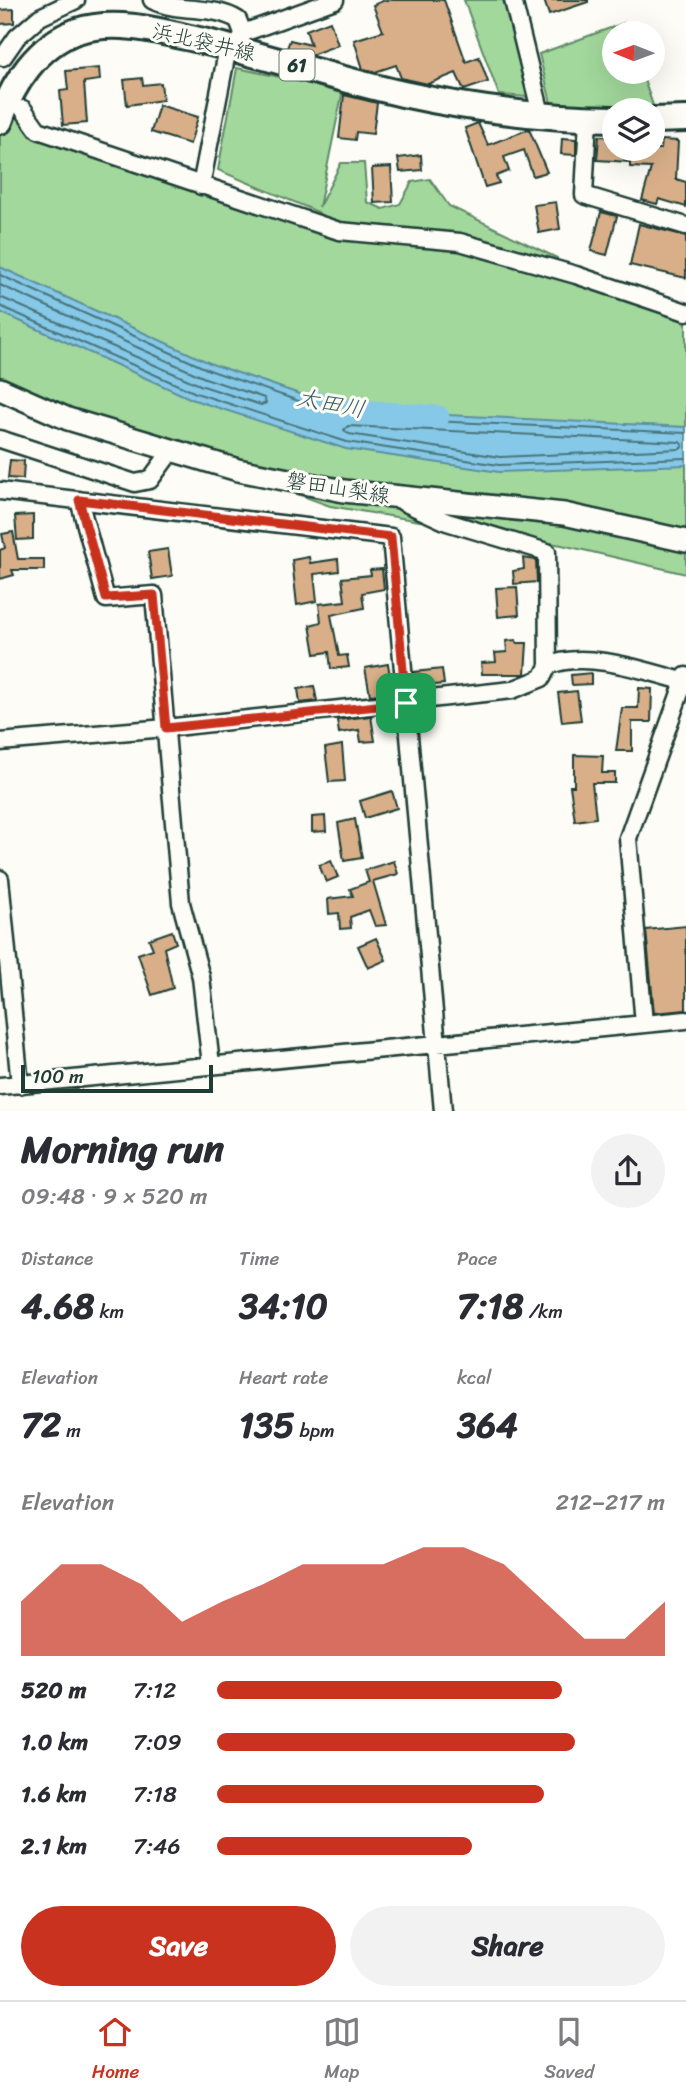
<!DOCTYPE html>
<html lang="en">
<head>
<meta charset="utf-8">
<style>
	body { margin:0; font-family:Sriracha,"Klee One",sans-serif; background:#f2f2f3; color:#2b2b33; height:100vh; display:flex; flex-direction:column; font-size:26px; white-space:nowrap }
	* { box-sizing:border-box; margin:0 }
	p { font-size:23px; color:#7c7c81 }
	.icon { flex:none; width:38px; height:38px; fill:none; stroke:currentColor; stroke-width:2; stroke-linecap:round; stroke-linejoin:round }
	.map { position:relative; height:1111px; overflow:hidden }
	.side { display:flex; flex-direction:column; background:#fff; flex:1 }
	.side>* { flex:none }
	.needle { width:46px; rotate:271deg }
	.fabs { position:absolute; left:602px; top:21px; display:grid; gap:14px }
	.fabs a { display:grid; place-items:center; width:63px; height:63px; border-radius:50%; background:#fff; box-shadow:0 7px 28px #0002; font-size:35px }
	.scale { position:absolute; left:21px; bottom:18px; width:192px; box-sizing:border-box; padding-left:7px; border:4px solid #1f3d34; border-top:0; font-size:19px; line-height:24px; white-space:nowrap; color:#1f3d34; -webkit-text-stroke:5px #fdfcf7; paint-order:stroke }
	.pin { position:absolute; display:grid; place-items:center; width:60px; height:60px; color:#fff; margin:-30px; border-radius:14px; box-shadow:0 4px 10px #0006 }
	.round { display:grid; place-items:center; flex:none; width:74px; height:74px; border-radius:37px; background:#f2f2f3 }
	.summary { display:flex; align-items:center; justify-content:space-between; height:119px; padding:0 21px }
	h1 { font-size:38px; font-weight:700; line-height:52px }
	.metrics { display:grid; grid-template-columns:repeat(3,1fr); gap:10px; height:119px; padding:7px 21px }
	.metrics div { display:grid; align-content:center }
	.metrics b { font-size:35px; font-weight:700 }
	.metrics small { font-size:19px; font-weight:400 }
	.metrics p { font-size:19px }
	.chart { height:196px; padding:14px 21px }
	.chart p { display:flex; justify-content:space-between }
	.chart svg { width:100%; height:126px; margin-top:7px; fill:#c8321e; opacity:.7 }
	.cta { display:flex; gap:14px; margin-top:auto; padding:14px 21px }
	.cta a { flex:1; height:80px; border-radius:42px; background:#c8321e; color:#fff; font-size:28px; font-weight:700; line-height:80px; text-align:center }
	.cta a+a { background:#f2f2f3; color:#2b2b33 }
	ul { padding:0 21px; list-style:none; font-size:23px }
	li { display:grid; grid-template-columns:112px 84px 1fr; align-items:center; height:52px }
	li i { height:18px; border-radius:9px; background:#c8321e }
	.menu { display:flex; justify-content:space-around; align-items:center; height:98px; border-top:2px solid #e1e1e2; background:#fff; font-size:19px; color:#7c7c81 }
	.menu a { display:grid; justify-items:center; gap:4px }
	.menu .selected { color:#c8321e }
	.map>svg:first-child { display:block }
	.green { fill:#a2d89c; stroke:#608a68; stroke-width:2 }
	.water { fill:#86c8e7; stroke:#5d909f; stroke-width:2 }
	.lines { fill:none; stroke-linecap:round; stroke-linejoin:round }
	.shore { stroke:#48757c; stroke-width:2 }
	.river { stroke:#86c8e7; stroke-width:23 }
	.building { fill:#d8af89; stroke:#1f3d34; stroke-width:2 }
	.street-casing { stroke:#1f3d34; stroke-width:21 }
	.secondary-casing { stroke:#1f3d34; stroke-width:26 }
	.primary-casing { stroke:#1f3d34; stroke-width:30 }
	.street { stroke:#fdfcf7; stroke-width:16 }
	.secondary { stroke:#fdfcf7; stroke-width:21 }
	.primary { stroke:#fdfcf7; stroke-width:24 }
	.route-casing { stroke:#fff; stroke-width:14 }
	.route { stroke:#c8321e; stroke-width:9 }
	.labels { text-anchor:middle; stroke-width:6; stroke-linejoin:round; paint-order:stroke }
	.shield { fill:#fdfcf7; stroke:#62766e; stroke-width:2 }
	.shield-label { font-size:19px; font-weight:bold; fill:#1f3d34 }
	.street-label { font-size:21px; fill:#1f3d34; stroke:#fdfcf7 }
	.water-label { font-size:23px; font-style:italic; fill:#396061; stroke:#fdfcf7 }
</style>
</head>
<body>
<div class="map">
<svg width="686" height="1111" viewBox="0 0 686 1111">
	<rect width="100%" height="100%" fill="#fdfcf7"/>
	<filter id="ink" filterUnits="userSpaceOnUse"><feTurbulence type="fractalNoise" baseFrequency=".0143" numOctaves="2"/><feDisplacementMap in="SourceGraphic" scale="14" xChannelSelector="R" yChannelSelector="G"/><feConvolveMatrix kernelMatrix="1 2 1 2 8 2 1 2 1" color-interpolation-filters="sRGB"/></filter>
	<g filter="url(#ink)">
		<!-- green -->
		<path class="green" d="M464,0H505L528,97L499,95Z
			M624,23L628,33H614V72H641L654,108L551,103L539,54Z
			M237,68L343,90L319,207L341,163H364L367,202L383,209L400,204L412,182L430,179L449,206L557,258L559,266L469,244L686,312V574L562,545L330,506L38,399L0,378V109L327,226L318,212L218,170Z"/>
		<!-- water -->
		<path class="water" d="M0,267L212,364L346,410L686,427V465L499,472L346,449L194,400L0,312Z"/>
		<g class="lines">
			<!-- shore -->
			<path class="shore" d="M0,275L209,370L345,417L686,433
				M0,285L205,378L264,398L266,403L261,405L200,385L0,297
				M0,306L196,393L347,442L499,465L686,458
				M348,426L680,442L683,446L680,449L500,457L349,434L344,430Z"/>
			<!-- river -->
			<path class="river" d="M316,403L346,410L438,417"/>
		</g>
		<!-- building -->
		<path class="building" d="M385,0H444L466,62L479,57L488,82L464,90L456,73L428,84L401,78L396,65L375,72L363,69L354,40L383,31L373,5Z
			M544,0H588V2L549,15Z
			M14,9V23L0,24V10Z
			M330,21L338,45L311,55L287,48L290,40L311,45L306,30Z
			M99,68L100,80L84,82L87,123L63,125L60,91L68,90L66,71Z
			M142,78L143,85L161,83L163,100L127,105L124,80Z
			M344,95L377,103L373,134L356,132L355,140L339,138Z
			M159,105L198,117L190,144L151,132Z
			M478,123L488,145L529,129L547,172L533,176L524,150L504,157L509,171L496,176L499,183L485,187L465,128Z
			M599,136L614,137V149H661L662,140L678,141L676,179L686,182V207L659,199L657,204L642,200L651,168L630,167V162L597,160Z
			M562,138L576,139V155L561,154Z
			M421,155L422,170L400,172L398,158Z
			M391,167L393,202L374,203L372,168Z
			M556,202L560,229L539,233L534,205Z
			M601,212L617,216L607,255L591,251Z
			M639,224L686,236V278L630,265Z
			M10,460L24,461L23,479L8,478Z
			M33,515V539L17,540L15,516Z
			M13,532L18,559H44V570H12L14,575L0,579V550L5,548L2,534Z
			M168,549L172,576L152,579L148,552Z
			M309,557L310,563L338,559L339,571L314,574L317,601L297,605L292,560Z
			M523,558L536,560L537,582L514,584L513,571L524,569Z
			M382,569L384,589L362,593L364,608L331,615L339,656L347,655L349,667L331,669L329,652L315,654L310,625L321,622L319,604L345,601L342,578L371,575L370,570Z
			M517,587L519,615L498,617L496,588Z
			M516,640L517,643H527L525,674H482L481,663L496,662L495,653L507,652L506,641Z
			M388,664L393,693L370,695L365,668Z
			M442,669L444,684L415,687L414,672Z
			M591,673V684L572,685L571,675Z
			M314,686L317,701L300,703L298,689Z
			M639,688L652,689L651,722H632V751H616L622,708H638Z
			M577,691L581,720L562,722L558,693Z
			M371,716L375,741L361,742L359,730L339,733L337,720Z
			M342,745L345,781L329,782L325,748Z
			M574,755L603,756L602,773H615V783H592L596,818L575,821L570,786H574Z
			M392,791L397,808L365,818L360,801Z
			M325,816L326,831L312,832V817Z
			M355,819L362,858L344,861L338,823Z
			M331,861L338,877L326,882L319,865Z
			M394,861L398,874L373,881L386,925L375,926L369,910L350,917L351,928L340,929L339,913L329,914L328,899L353,896L350,889L369,882L365,870Z
			M686,926V1010L654,1013L646,930Z
			M172,931L176,943L164,948L173,988L152,995L138,954L153,949L149,939Z
			M376,938L386,960L368,968L358,946Z"/>
		<g class="lines">
			<!-- street casing -->
			<g class="street-casing">
				<path id="street" d="M152,0C180,14 212,4 238,20L243,33L238,49
					M513,0L541,114
					M243,33L335,0
					M3,57L17,37L40,17L76,0
					M23,109L38,130L339,231L460,242L576,275L686,312
					M588,119L584,195L686,226
					M201,186L228,47
					M0,439L135,483L150,480L172,450
					M0,491L391,537L443,1111
					M79,500L106,599L154,595L181,903L201,977L211,1065
					M548,666C584,649 649,672 686,682
					M0,742L166,728L512,690L542,678L548,666L547,552L447,522L403,502
					M0,879L20,1085
					M644,1024L628,838L686,676
					M0,1086L686,1020"/>
			</g>
			<!-- secondary casing -->
			<g class="secondary-casing">
				<path id="secondary" d="M0,389L68,419L238,470L344,491L564,514L686,541"/>
			</g>
			<!-- primary casing -->
			<g class="primary-casing">
				<path id="primary" d="M653,120L686,119
					M0,121C12,84 38,45 77,31C117,18 163,32 203,41C270,57 336,79 403,94C472,109 544,118 614,119"/>
			</g>
			<!-- street -->
			<use href="#street" class="street"/>
			<!-- secondary -->
			<use href="#secondary" class="secondary"/>
			<!-- primary -->
			<use href="#primary" class="primary"/>
		</g>
	</g>
	<g class="lines" filter="url(#ink)">
		<!-- route casing -->
		<g class="route-casing">
			<path id="route" d="M79,500L391,537L406,703L166,728L154,595L106,598Z"/>
		</g>
		<!-- route -->
		<use href="#route" class="route"/>
	</g>
	<g class="labels">
		<!-- shield labels -->
		<rect class="shield" x="279.5" y="49.5" width="35" height="31" rx="5"/>
		<g class="shield-label">
			<text x="297" y="72">61</text>
		</g>
		<!-- street labels -->
		<g class="street-label">
			<text transform="translate(204 42) rotate(13)" y="7">浜北袋井線</text>
			<text transform="translate(338 488) rotate(9)" y="7">磐田山梨線</text>
		</g>
		<!-- water labels -->
		<g class="water-label">
			<text transform="translate(331 403) rotate(11)" y="8">太田川</text>
		</g>
	</g>
</svg>
<div class="fabs">
<a><svg class="needle" viewBox="-14 -14 28 28"><path d="M0-13l5 13h-10z" fill="#e53935"/><path d="M0 13l5-13h-10z" fill="#7c7c81"/></svg></a>
<a><svg class="icon" aria-label="layers" viewBox="0 0 24 24"><path d="M12 4l9 5-9 5-9-5zM3 14l9 5 9-5"/></svg></a>
</div>
<div class="scale">100 m</div>
<div class="pin" style="left:406px;top:703px;background:#1e9e55"><svg class="icon" aria-label="arrive" viewBox="0 0 24 24"><path d="M6 21V4h12l-3 4 3 4H6"/></svg></div>
</div>
<section class="side">
<div class="summary"><div><h1>Morning run</h1><p>09:48 · 9 × 520 m</p></div><a class="round"><svg class="icon" aria-label="share" viewBox="0 0 24 24"><path d="M12 15V3M7 8l5-5 5 5M5 13v7h14v-7"/></svg></a></div>
<div class="metrics">
<div><p>Distance</p><b>4.68<small> km</small></b></div>
<div><p>Time</p><b>34:10</b></div>
<div><p>Pace</p><b>7:18<small> /km</small></b></div>
</div>
<div class="metrics">
<div><p>Elevation</p><b>72<small> m</small></b></div>
<div><p>Heart rate</p><b>135<small> bpm</small></b></div>
<div><p>kcal</p><b>364</b></div>
</div>
<div class="chart"><p><span>Elevation</span>212–217 m</p>
<svg viewBox="0 0 160 44" preserveAspectRatio="none"><path d="M0 44V25L10 12L20 12L30 19L40 32L50 25L60 19L70 12L80 12L90 12L100 6L110 6L120 12L130 25L140 38L150 38L160 25V44z"/></svg>
</div>
<ul>
<li><b>520 m</b>7:12<i style="width:77%"></i></li>
<li><b>1.0 km</b>7:09<i style="width:80%"></i></li>
<li><b>1.6 km</b>7:18<i style="width:73%"></i></li>
<li><b>2.1 km</b>7:46<i style="width:57%"></i></li>
</ul>
<div class="cta"><a>Save</a><a>Share</a></div>
</section>
<nav class="menu">
<a class="selected"><svg class="icon" aria-label="home" viewBox="0 0 24 24"><path d="M3 11l9-7 9 7M6 9v11h12V9"/></svg>Home</a>
<a><svg class="icon" aria-label="map" viewBox="0 0 24 24"><path d="M3 6l6-2 6 2 6-2v14l-6 2-6-2-6 2zM9 4v14M15 6v14"/></svg>Map</a>
<a><svg class="icon" aria-label="saved" viewBox="0 0 24 24"><path d="M7 4h10v16l-5-4-5 4z"/></svg>Saved</a>
</nav>
</body>
</html>
